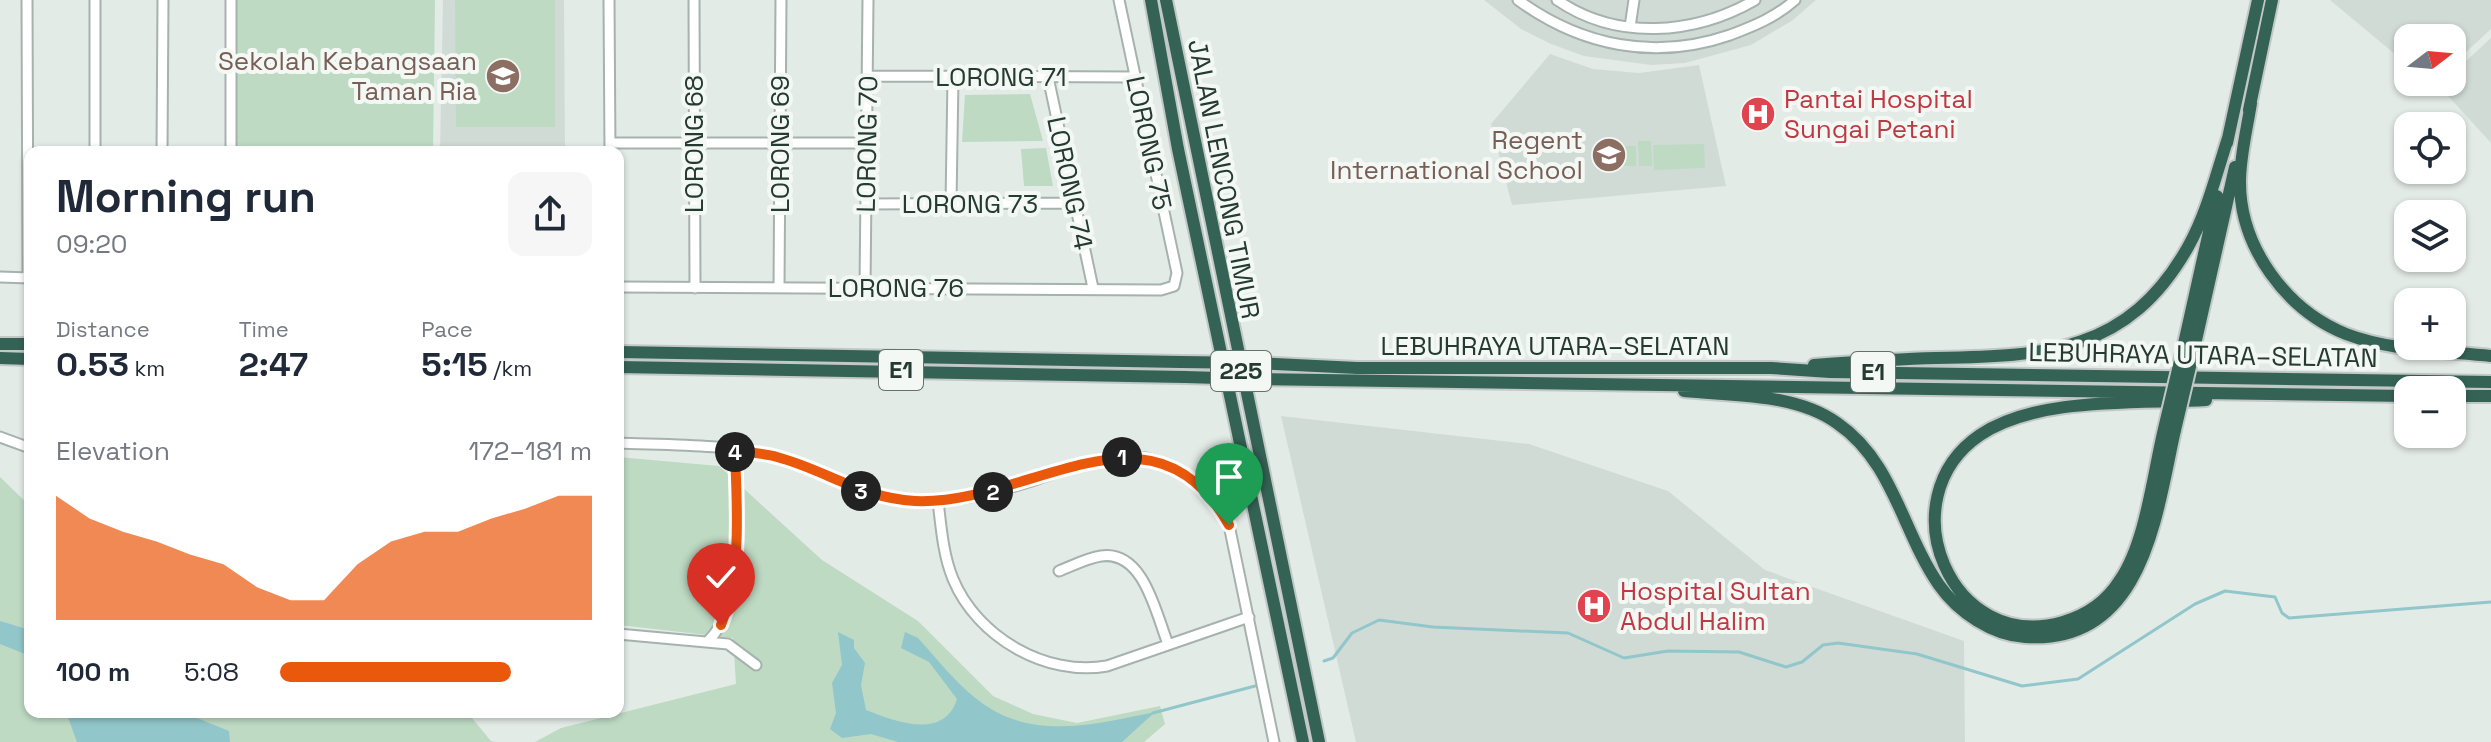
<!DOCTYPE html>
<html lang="en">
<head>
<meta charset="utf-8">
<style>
	body { margin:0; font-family:"Space Grotesk",sans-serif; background:#f6f6f7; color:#1f2937; height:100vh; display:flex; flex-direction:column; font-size:30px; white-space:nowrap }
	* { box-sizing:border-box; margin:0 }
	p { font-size:26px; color:#747a83 }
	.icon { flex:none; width:44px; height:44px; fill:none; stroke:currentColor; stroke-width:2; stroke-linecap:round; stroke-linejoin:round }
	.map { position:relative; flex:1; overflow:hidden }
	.panel { position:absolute; left:24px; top:146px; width:600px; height:572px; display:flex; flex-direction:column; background:#fff; border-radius:16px; box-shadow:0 2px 6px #0004 }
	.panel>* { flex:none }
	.needle { width:52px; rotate:74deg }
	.buttons { position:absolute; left:2394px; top:24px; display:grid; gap:16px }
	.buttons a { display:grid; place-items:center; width:72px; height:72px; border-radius:16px; background:#fff; box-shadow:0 2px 6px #0004; font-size:40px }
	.pin { position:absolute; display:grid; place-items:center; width:68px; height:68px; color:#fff; margin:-82px -34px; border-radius:50% 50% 50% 0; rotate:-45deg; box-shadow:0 0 8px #0007 }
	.pin .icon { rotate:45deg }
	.km { position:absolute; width:40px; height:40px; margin:-20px; border-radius:50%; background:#222; color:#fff; font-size:22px; line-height:40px; text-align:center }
	.round { display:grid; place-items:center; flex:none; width:84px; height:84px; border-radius:16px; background:#f6f6f7 }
	.headline { display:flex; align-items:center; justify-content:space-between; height:136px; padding:0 32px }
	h1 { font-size:44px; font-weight:700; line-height:60px }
	.figures { display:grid; grid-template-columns:repeat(3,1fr); gap:12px; height:136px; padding:8px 32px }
	.figures div { display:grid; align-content:center }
	.figures b { font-size:34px; font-weight:700 }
	.figures small { font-size:22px; font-weight:400 }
	.figures p { font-size:22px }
	.chart { height:224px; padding:16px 32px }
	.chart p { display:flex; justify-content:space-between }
	.chart svg { width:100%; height:144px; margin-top:8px; fill:#ea580c; opacity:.7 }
	ul { padding:0 32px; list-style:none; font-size:26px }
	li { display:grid; grid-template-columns:128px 96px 1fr; align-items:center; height:60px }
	li i { height:20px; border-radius:10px; background:#ea580c }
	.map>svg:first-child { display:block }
	.built { fill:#d1dbd6 }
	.green { fill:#bedac3 }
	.water { fill:#91c6ca }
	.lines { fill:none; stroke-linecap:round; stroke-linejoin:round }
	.stream { stroke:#91c6ca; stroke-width:3 }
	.minor-casing { stroke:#a6b2ad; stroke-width:13 }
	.highway-casing { stroke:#c2c8c6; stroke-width:16 }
	.minor { stroke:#fff; stroke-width:9 }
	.highway { stroke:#346355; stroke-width:12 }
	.highway-bridge-casing { stroke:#c2c8c6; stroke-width:16; stroke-linecap:butt }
	.highway-bridge { stroke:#346355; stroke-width:12 }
	.route-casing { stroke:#fff; stroke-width:16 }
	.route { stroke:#ea580c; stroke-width:10 }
	.labels { text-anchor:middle; stroke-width:8; stroke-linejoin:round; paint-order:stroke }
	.shield { fill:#f3f8f5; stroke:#63736c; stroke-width:2 }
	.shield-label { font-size:24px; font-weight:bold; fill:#253a32 }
	.education-label { font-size:26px; fill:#785e54; stroke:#f3f8f5; text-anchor:end }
	.street-label { font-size:26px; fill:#253a32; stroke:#f3f8f5 }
	.health-label { font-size:26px; fill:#be3a42; stroke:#f3f8f5; text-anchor:start }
</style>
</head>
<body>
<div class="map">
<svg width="2491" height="742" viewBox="0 0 2491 742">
	<rect width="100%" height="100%" fill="#e3ebe7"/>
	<!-- built -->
	<path class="built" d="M443,0H564L565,152H440Z
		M1484,0H1816L1793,20L1751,45L1685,63L1651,65L1584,56L1551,44L1521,29Z
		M2330,0H2491V29L2452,65V38H2408V65Z
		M2491,38V143L2439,86L2452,82V74Z
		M1550,54L1593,69L1639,73L1699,65L1726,186L1512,205L1491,124Z
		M1281,416L1529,444L1668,491L1765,570L1964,641L1965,742H1356Z"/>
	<!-- green -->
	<path class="green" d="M234,0H435L433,152H236Z
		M455,0H555V127H456Z
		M1030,94L1043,141L962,142L965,95Z
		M1638,141H1651L1652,166H1639Z
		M1704,144L1705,168L1654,170L1653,145Z
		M1605,146H1636V166H1605Z
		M1046,148L1053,186H1024L1021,149Z
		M618,457L719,466L822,560L918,621L993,696L1033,714L1077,723L1160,706L1165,724L1144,742H535L561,728L736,684L733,638L619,625L624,575L618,574Z
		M0,477L30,506V712H467L491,741L496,742H0Z"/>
	<!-- water -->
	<path class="water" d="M0,621L30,630V656L0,644Z
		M838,632L854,640V648L865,663L861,685L866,710C894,721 944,741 957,699L929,662L901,648L905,632L918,638C939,661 961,690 988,707C1038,740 1101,723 1155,712L1122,742H898L871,734L842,738L830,729L836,713L832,683L842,665Z
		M66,712H182L229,731L230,742H77Z"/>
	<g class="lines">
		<!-- stream -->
		<path class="stream" d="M1324,661L1333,658L1352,633L1379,620L1433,627L1568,633L1624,658L1668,651L1739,652L1786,667L1802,662L1823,645L1838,643L1917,654L2022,686L2078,679L2195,604L2225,591L2275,597L2282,613L2289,618L2491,602
			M1153,713L1255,686"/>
		<!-- minor casing -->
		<g class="minor-casing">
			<path id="minor" d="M27,0L28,278
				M231,0V152
				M609,0L610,152
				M694,0L695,288
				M1518,0C1581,46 1655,61 1730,35C1754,26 1776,17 1795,0
				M1557,0C1617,41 1694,35 1755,0
				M1630,27L1634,0
				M867,76L1135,77
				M1048,77L1093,288
				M610,143H867
				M95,152V0
				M162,152L163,0
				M866,204L1075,203
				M951,204L953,77
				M0,277L30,278
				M618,287L1161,290L1174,286L1177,273L1119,0
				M779,288L781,0
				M865,288L868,0
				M0,437L30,448
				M618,443C669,445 726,444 776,456C826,469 857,497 914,501C953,503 991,494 1028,482C1066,470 1105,451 1146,458C1180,465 1212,495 1229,525L1274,742
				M938,501C941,526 943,555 953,579C977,637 1046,677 1107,666L1249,617
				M1059,571C1072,566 1087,558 1101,556C1144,550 1156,614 1168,644
				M618,634L728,644L756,665
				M709,640C748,601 736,503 735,451"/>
		</g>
		<!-- highway casing -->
		<g class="highway-casing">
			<path id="highway" d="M1151,0L1178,149L1303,742
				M1166,0L1319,742
				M2251,103C2247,129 2240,156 2240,182C2240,247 2286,310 2346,334C2390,351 2444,351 2491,356
				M2249,110L2272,0
				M2227,143L2258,0
				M0,344H30
				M618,352L1181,362
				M2181,357L2217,196
				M0,358L30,359
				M2192,358L2235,167
				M1255,363L1357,368H1771L1830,372L2491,382
				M1814,365C1855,362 1896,359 1936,358C2046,356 2128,353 2188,247C2207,213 2216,175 2228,138
				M618,367L1185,377
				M1253,379L2408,396
				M1684,391C1734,396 1795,393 1837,423C1894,462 1902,532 1939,585C1958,612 1992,635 2025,637C2144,645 2156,515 2175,430
				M2452,396H2491
				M2164,429C2153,474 2146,542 2120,580C2107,601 2087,615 2063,622C1951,655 1886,499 1980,435C2038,396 2139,404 2206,400"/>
		</g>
		<!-- minor -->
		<use href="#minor" class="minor"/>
		<!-- highway -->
		<use href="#highway" class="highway"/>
		<!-- highway-bridge casing -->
		<g class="highway-bridge-casing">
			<path id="highway-bridge" d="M1181,362L1255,363
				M1185,377L1253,379
				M2164,429L2181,357
				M2175,430L2192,358"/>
		</g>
		<!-- highway-bridge -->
		<use href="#highway-bridge" class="highway-bridge"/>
	</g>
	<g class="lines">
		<!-- route casing -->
		<g class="route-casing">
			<path id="route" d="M721,625C742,570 737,509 735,451C749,453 764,453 777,457C826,470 861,498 915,501C1028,506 1152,388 1229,525"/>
		</g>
		<!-- route -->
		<use href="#route" class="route"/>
	</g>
	<!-- icons -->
	<defs>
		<g id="school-disc" transform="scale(1.8)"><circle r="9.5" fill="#8d6e63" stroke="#f3f8f5"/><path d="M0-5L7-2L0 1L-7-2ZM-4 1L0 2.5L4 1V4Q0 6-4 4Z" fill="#fff"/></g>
		<g id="hospital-disc" transform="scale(1.8)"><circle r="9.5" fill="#e0444e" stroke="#f3f8f5"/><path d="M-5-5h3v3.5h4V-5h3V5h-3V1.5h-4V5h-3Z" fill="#fff"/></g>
	</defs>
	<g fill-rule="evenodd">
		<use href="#school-disc" x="503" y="76"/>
		<use href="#hospital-disc" x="1758" y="114"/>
		<use href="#school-disc" x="1609" y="155"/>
		<use href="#hospital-disc" x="1594" y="606"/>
	</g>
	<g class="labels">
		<!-- shield labels -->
		<g class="shield">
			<rect x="879" y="350" width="44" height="40" rx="6"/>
			<rect x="1211" y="351" width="60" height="40" rx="6"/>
			<rect x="1851" y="352" width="44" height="40" rx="6"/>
		</g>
		<g class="shield-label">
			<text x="901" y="378">E1</text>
			<text x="1241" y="379">225</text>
			<text x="1873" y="380">E1</text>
		</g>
		<!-- education labels -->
		<g class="education-label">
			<text x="477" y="70">Sekolah Kebangsaan<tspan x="477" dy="30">Taman Ria</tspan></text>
			<text x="1583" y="149">Regent<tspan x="1583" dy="30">International School</tspan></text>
		</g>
		<!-- street labels -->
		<g class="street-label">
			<text x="1001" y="86">LORONG 71</text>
			<text transform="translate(1149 143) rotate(78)" y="9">LORONG 75</text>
			<text transform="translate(694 144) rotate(-90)" y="9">LORONG 68</text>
			<text transform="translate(780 144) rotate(-90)" y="9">LORONG 69</text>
			<text transform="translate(867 144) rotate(-89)" y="9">LORONG 70</text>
			<text transform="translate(1224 179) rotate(79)" y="9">JALAN LENCONG TIMUR</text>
			<text transform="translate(1070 183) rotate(78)" y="9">LORONG 74</text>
			<text x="970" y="213">LORONG 73</text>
			<text x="896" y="297">LORONG 76</text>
			<text x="1555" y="355">LEBUHRAYA UTARA–SELATAN</text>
			<text transform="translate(2203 355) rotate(1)" y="9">LEBUHRAYA UTARA–SELATAN</text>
		</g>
		<!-- health labels -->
		<g class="health-label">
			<text x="1784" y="108">Pantai Hospital<tspan x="1784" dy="30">Sungai Petani</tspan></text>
			<text x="1620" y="600">Hospital Sultan<tspan x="1620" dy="30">Abdul Halim</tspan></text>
		</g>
	</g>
</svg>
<div class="buttons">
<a><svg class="needle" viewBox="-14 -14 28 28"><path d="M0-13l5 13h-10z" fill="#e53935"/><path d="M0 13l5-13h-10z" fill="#747a83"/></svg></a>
<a><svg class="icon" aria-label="locate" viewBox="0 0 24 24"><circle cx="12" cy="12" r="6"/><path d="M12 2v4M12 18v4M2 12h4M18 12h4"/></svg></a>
<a><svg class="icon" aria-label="layers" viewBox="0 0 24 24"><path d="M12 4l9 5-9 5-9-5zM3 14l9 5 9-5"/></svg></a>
<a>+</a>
<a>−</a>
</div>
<div class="pin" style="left:1229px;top:525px;background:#1e9e55"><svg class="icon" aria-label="arrive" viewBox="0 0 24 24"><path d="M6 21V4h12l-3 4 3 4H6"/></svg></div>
<div class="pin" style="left:721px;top:625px;background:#d93025"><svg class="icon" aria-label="check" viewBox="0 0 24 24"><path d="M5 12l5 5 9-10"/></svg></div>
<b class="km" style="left:1122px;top:457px">1</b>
<b class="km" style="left:993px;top:492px">2</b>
<b class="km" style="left:861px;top:491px">3</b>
<b class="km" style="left:735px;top:452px">4</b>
<section class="panel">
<div class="headline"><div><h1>Morning run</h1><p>09:20</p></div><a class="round"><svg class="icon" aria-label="share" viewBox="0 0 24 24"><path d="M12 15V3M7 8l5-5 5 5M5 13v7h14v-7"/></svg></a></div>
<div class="figures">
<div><p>Distance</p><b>0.53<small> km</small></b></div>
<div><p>Time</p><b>2:47</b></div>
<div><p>Pace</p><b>5:15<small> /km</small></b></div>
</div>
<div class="chart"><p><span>Elevation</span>172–181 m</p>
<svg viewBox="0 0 160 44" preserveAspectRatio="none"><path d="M0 44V6L10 13L20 17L30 20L40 24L50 27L60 34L70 38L80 38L90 27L100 20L110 17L120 17L130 13L140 10L150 6L160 6V44z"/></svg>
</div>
<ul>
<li><b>100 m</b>5:08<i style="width:74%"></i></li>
</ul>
</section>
</div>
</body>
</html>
